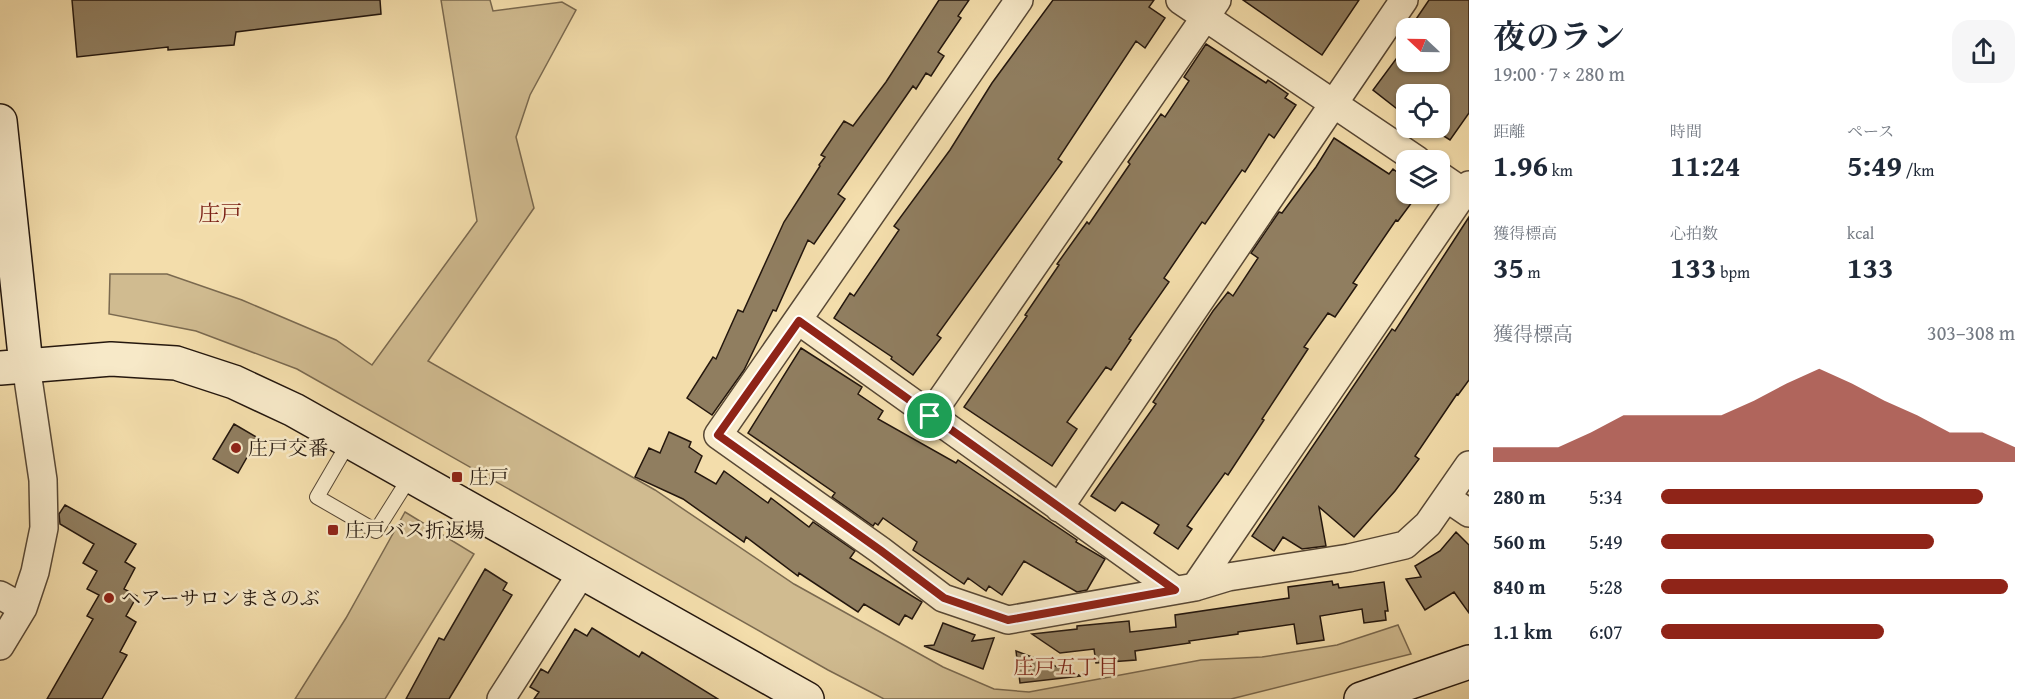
<!DOCTYPE html>
<html lang="ja">
<head>
<meta charset="utf-8">
<style>
	body { margin:0; font-family:"Gentium Book Plus","Noto Serif JP",serif; background:#f6f6f7; color:#1f2937; height:100vh; display:flex; flex-direction:column; font-size:22px; white-space:nowrap }
	* { box-sizing:border-box; margin:0 }
	p { font-size:20px; color:#747a83 }
	.icon { flex:none; width:33px; height:33px; fill:none; stroke:currentColor; stroke-width:2; stroke-linecap:round; stroke-linejoin:round }
	.map { position:relative; flex:1; overflow:hidden }
	.panel { display:flex; flex-direction:column; background:#fff; width:570px }
	.panel>* { flex:none }
	.needle { width:39px; rotate:292deg }
	.controls { position:absolute; left:1396px; top:18px; display:grid; gap:12px }
	.controls a { display:grid; place-items:center; width:54px; height:54px; border-radius:12px; background:#fff; box-shadow:0 2px 4px #0004; font-size:30px }
	.pin { position:absolute; display:grid; place-items:center; width:51px; height:51px; color:#fff; margin:-26px; border:3px solid #fff; border-radius:50%; box-shadow:0 2px 6px #0007 }
	.round { display:grid; place-items:center; flex:none; width:63px; height:63px; border-radius:18px; background:#f6f6f7 }
	.summary { display:flex; align-items:center; justify-content:space-between; height:102px; padding:0 24px }
	h1 { font-size:33px; font-weight:700; line-height:45px }
	.stats { display:grid; grid-template-columns:repeat(3,1fr); gap:9px; height:102px; padding:6px 24px }
	.stats div { display:grid; align-content:center }
	.stats b { font-size:30px; font-weight:700 }
	.stats small { font-size:16px; font-weight:400 }
	.stats p { font-size:16px }
	.chart { height:168px; padding:12px 24px }
	.chart p { display:flex; justify-content:space-between }
	.chart svg { width:100%; height:108px; margin-top:6px; fill:#8f2418; opacity:.7 }
	ul { padding:0 24px; list-style:none; font-size:20px }
	li { display:grid; grid-template-columns:96px 72px 1fr; align-items:center; height:45px }
	li i { height:15px; border-radius:8px; background:#8f2418 }
	main { display:flex; flex:1; min-height:0 }
	.map>svg:first-child { display:block }
	.green { fill:#d0bb90; stroke:#7a694f; stroke-width:1.5 }
	.building { fill:#907e60; stroke:#24170e; stroke-width:1.5 }
	.lines { fill:none; stroke-linecap:round; stroke-linejoin:round }
	.lane-casing { stroke:#584835; stroke-width:16 }
	.street-casing { stroke:#584835; stroke-width:30 }
	.secondary-casing { stroke:#24170e; stroke-width:36 }
	.lane { stroke:#f7e9c8; stroke-width:14 }
	.street { stroke:#f7e9c8; stroke-width:27 }
	.secondary { stroke:#f7e9c8; stroke-width:33 }
	.route-casing { stroke:#fff; stroke-width:12 }
	.route { stroke:#8f2418; stroke-width:8 }
	.poi-dot { fill:#8f2418; stroke:#f7e9c8; stroke-width:2 }
	.labels { text-anchor:middle; stroke-width:5; stroke-linejoin:round; paint-order:stroke }
	.poi-label { font-size:20px; fill:#24170e; stroke:#f7e9c8; text-anchor:start }
	.neighbourhood-label { font-size:21px; fill:#7a1f14; stroke:#f7e9c8 }
	.quarter-label { font-size:22px; fill:#7a1f14; stroke:#f7e9c8 }
</style>
</head>
<body>
<main>
<div class="map">
<svg width="1469" height="699" viewBox="0 0 1469 699">
	<rect width="100%" height="100%" fill="#f3ddab"/>
	<filter id="stains"><feTurbulence type="fractalNoise" baseFrequency=".00333" numOctaves="4"/><feColorMatrix values="0 0 0 0 .2 0 0 0 0 .09 0 0 0 0 .02 0 0 0 .5 -.17"/></filter>
	<radialGradient id="worn" r=".72"><stop offset=".6" stop-color="#630" stop-opacity="0"/><stop offset="1" stop-color="#630" stop-opacity=".3"/></radialGradient>
	<!-- green -->
	<path class="green" d="M441,0H490L493,11L562,2L576,10L530,95L516,137L534,208L428,361L655,490L794,584L943,667L994,689L1029,692L1201,660L1262,657L1337,645L1398,625L1411,654L1231,699H884L828,670L297,369L196,331L109,314L110,274H167L242,300L336,340L372,365L477,221Z
		M405,512L474,554L385,699H295L346,618Z"/>
	<!-- building -->
	<path class="building" d="M72,0H380L381,14L236,32L234,45L168,50V47L77,57Z
		M939,0H969L958,16L961,18L938,52L944,56L931,76L926,73L916,89L913,86L838,194L845,199L814,244L808,240L776,311L773,310L744,370L712,415L687,398L713,357L716,359L738,310L743,312L784,222L820,166L819,165L825,157L821,155L844,121L853,126L886,82Z
		M1053,0H1154L1149,7L1165,18L1145,48L1136,41L1058,159L1062,162L937,335L941,338L913,375L891,359L892,357L834,318L850,293L854,296L899,230L894,226L950,150L992,83Z
		M1243,0H1359L1322,55Z
		M1429,0H1469V113L1450,140L1431,128H1440V94H1407V110L1404,108L1401,112L1373,90L1405,47L1400,44L1407,33V62H1440V28H1410Z
		M1206,44L1266,83L1268,80L1288,94L1285,98L1296,105L1274,138L1269,134L1245,172L1242,170L1205,224L1202,222L1164,278L1169,282L1129,339L1131,340L1111,370L1106,367L1067,422L1077,429L1052,466L964,407L1027,316L1025,315L1059,265L1057,264L1087,222L1089,224L1130,164L1128,162L1161,114L1165,117L1189,81L1184,77Z
		M1334,138L1389,174L1393,169L1407,180V194H1418L1398,221L1396,220L1353,283L1357,285L1335,317L1328,313L1304,347L1308,349L1262,419L1264,420L1228,475L1225,473L1187,526L1192,529L1178,549L1154,533L1159,525L1122,502L1115,511L1091,496L1156,404L1153,402L1213,311L1228,292L1233,296L1258,258L1251,253L1279,212L1282,213L1316,167Z
		M1469,217V380L1458,395L1457,394L1415,456L1419,459L1395,491L1354,537L1319,507L1326,546L1302,549L1283,537L1274,551L1252,536L1392,329L1395,331Z
		M801,348L862,387L858,394L883,411L878,419L956,463L958,460L1077,540L1076,542L1105,559L1087,590L1077,592L1024,561L1002,595L989,586L986,591L968,578L964,584L913,550L917,542L883,518L878,525L875,523L873,526L832,497L835,493L748,433Z
		M234,424L258,438L238,473L213,459Z
		M669,432L691,442L689,447L702,456L695,472L716,484L724,471L768,503L771,498L809,527L813,522L855,551L850,558L922,602L912,619L905,615L899,625L864,604L858,612L799,573L798,576L746,537L744,542L683,499L635,477L649,448L660,453Z
		M65,505L136,544L125,562L135,568L124,589L137,596L126,616L136,622L120,652L127,655L102,699H47L93,619L87,616L99,595L87,589L97,571L83,563L94,544L60,524L59,514Z
		M1456,532L1469,545V613L1454,592L1425,610L1406,579L1421,577L1415,566L1440,551Z
		M485,569L507,583L503,590L512,595L449,699H406L439,638L444,640Z
		M1332,581L1333,585L1338,584L1339,588L1384,582L1388,611H1385L1386,620L1364,623L1362,609L1320,616L1324,640L1297,644L1294,624L1238,632V634L1189,641L1190,643L1135,651L1136,660L1096,663L1094,649L1060,653L1032,634L1077,629V626L1129,621L1130,632L1176,627L1175,615L1289,598L1288,587Z
		M943,623L975,635L972,641L994,638L983,669L924,646L934,645Z
		M592,628L639,657L642,652L718,699H534L539,692L530,687L541,669L548,673L575,629L587,636Z
		M1016,651L1037,659L1081,676L1020,683Z"/>
	<g class="lines">
		<!-- lane casing -->
		<g class="lane-casing">
			<path id="lane" d="M349,442L317,497L376,531L410,477"/>
		</g>
		<!-- street casing -->
		<g class="street-casing">
			<path id="street" d="M1019,0L718,435L880,550L943,598L1008,620L1195,587L1228,577L1349,558L1405,545L1428,524L1469,465
				M1180,0L1417,160
				M1440,176L1469,196
				M799,321L1175,590
				M930,416L1217,0
				M1447,498L1469,513
				M1059,508L1404,0
				M1195,587L1469,185
				M0,595L23,608
				M0,646L23,608L35,572L44,528L43,480L26,365
				M501,699L583,571"/>
		</g>
		<!-- secondary casing -->
		<g class="secondary-casing">
			<path id="secondary" d="M0,121L26,365
				M0,368L111,359L176,363L234,382L294,410L807,699
				M1361,699L1469,662"/>
		</g>
		<!-- lane -->
		<use href="#lane" class="lane"/>
		<!-- street -->
		<use href="#street" class="street"/>
		<!-- secondary -->
		<use href="#secondary" class="secondary"/>
	</g>
	<g class="lines">
		<!-- route casing -->
		<g class="route-casing">
			<path id="route" d="M799,321L1175,590L1008,620L944,598L880,550L718,435Z"/>
		</g>
		<!-- route -->
		<use href="#route" class="route"/>
	</g>
	<!-- markers -->
	<g class="poi-dot">
		<circle cx="236" cy="448" r="6"/>
		<rect x="451" y="471" width="12" height="12" rx="3"/>
		<rect x="327" y="524" width="12" height="12" rx="3"/>
		<circle cx="109" cy="598" r="6"/>
	</g>
	<g class="labels">
		<!-- poi labels -->
		<g class="poi-label">
			<text x="248" y="455">庄戸交番</text>
			<text x="469" y="484">庄戸</text>
			<text x="345" y="537">庄戸バス折返場</text>
			<text x="121" y="605">ヘアーサロンまさのぶ</text>
		</g>
		<!-- neighbourhood labels -->
		<g class="neighbourhood-label">
			<text x="1066" y="674">庄戸五丁目</text>
		</g>
		<!-- quarter labels -->
		<g class="quarter-label">
			<text x="220" y="221">庄戸</text>
		</g>
	</g>
	<rect width="100%" height="100%" filter="url(#stains)"/>
	<rect width="100%" height="100%" fill="url(#worn)"/>
</svg>
<div class="controls">
<a><svg class="needle" viewBox="-14 -14 28 28"><path d="M0-13l5 13h-10z" fill="#e53935"/><path d="M0 13l5-13h-10z" fill="#747a83"/></svg></a>
<a><svg class="icon" aria-label="locate" viewBox="0 0 24 24"><circle cx="12" cy="12" r="6"/><path d="M12 2v4M12 18v4M2 12h4M18 12h4"/></svg></a>
<a><svg class="icon" aria-label="layers" viewBox="0 0 24 24"><path d="M12 4l9 5-9 5-9-5zM3 14l9 5 9-5"/></svg></a>
</div>
<div class="pin" style="left:930px;top:416px;background:#1e9e55"><svg class="icon" aria-label="arrive" viewBox="0 0 24 24"><path d="M6 21V4h12l-3 4 3 4H6"/></svg></div>
</div>
<section class="panel">
<div class="summary"><div><h1>夜のラン</h1><p>19:00 · 7 × 280 m</p></div><a class="round"><svg class="icon" aria-label="share" viewBox="0 0 24 24"><path d="M12 15V3M7 8l5-5 5 5M5 13v7h14v-7"/></svg></a></div>
<div class="stats">
<div><p>距離</p><b>1.96<small> km</small></b></div>
<div><p>時間</p><b>11:24</b></div>
<div><p>ペース</p><b>5:49<small> /km</small></b></div>
</div>
<div class="stats">
<div><p>獲得標高</p><b>35<small> m</small></b></div>
<div><p>心拍数</p><b>133<small> bpm</small></b></div>
<div><p>kcal</p><b>133</b></div>
</div>
<div class="chart"><p><span>獲得標高</span>303–308 m</p>
<svg viewBox="0 0 160 44" preserveAspectRatio="none"><path d="M0 44V38L10 38L20 38L30 32L40 25L50 25L60 25L70 25L80 19L90 12L100 6L110 12L120 19L130 25L140 32L150 32L160 38V44z"/></svg>
</div>
<ul>
<li><b>280 m</b>5:34<i style="width:91%"></i></li>
<li><b>560 m</b>5:49<i style="width:77%"></i></li>
<li><b>840 m</b>5:28<i style="width:98%"></i></li>
<li><b>1.1 km</b>6:07<i style="width:63%"></i></li>
</ul>
</section>
</main>
</body>
</html>
